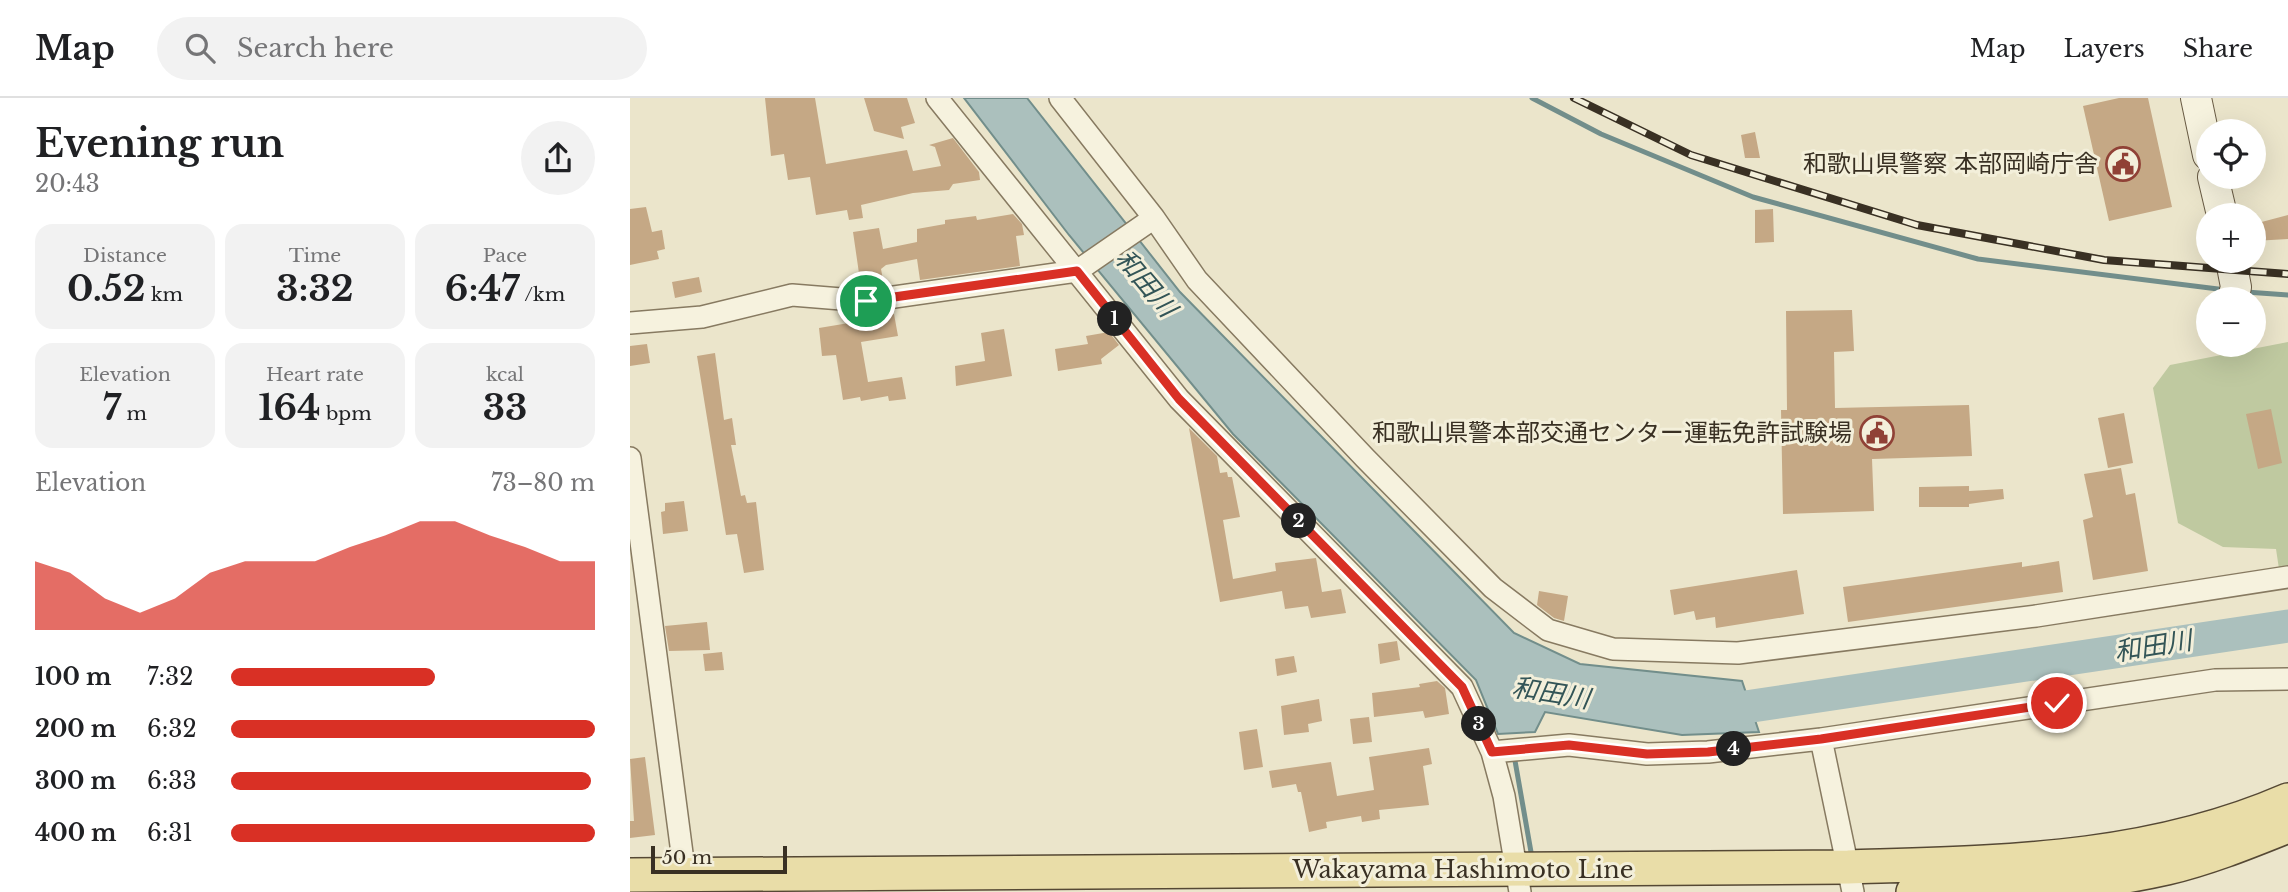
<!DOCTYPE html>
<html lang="en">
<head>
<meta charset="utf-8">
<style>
	body { margin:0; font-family:"Libre Baskerville","Noto Sans JP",serif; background:#f2f2f2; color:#202124; height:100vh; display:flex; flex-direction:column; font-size:26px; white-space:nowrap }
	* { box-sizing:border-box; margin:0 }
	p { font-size:23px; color:#757577 }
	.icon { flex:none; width:38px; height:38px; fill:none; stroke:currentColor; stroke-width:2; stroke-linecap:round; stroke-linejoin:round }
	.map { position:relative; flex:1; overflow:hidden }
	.panel { display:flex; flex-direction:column; background:#fff; width:630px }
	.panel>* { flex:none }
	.tools { position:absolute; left:1566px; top:21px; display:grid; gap:14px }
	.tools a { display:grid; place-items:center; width:70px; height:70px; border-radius:50%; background:#fff; box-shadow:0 7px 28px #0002; font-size:35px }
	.scale { position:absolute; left:21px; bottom:18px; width:136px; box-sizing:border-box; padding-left:7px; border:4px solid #393023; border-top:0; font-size:19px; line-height:24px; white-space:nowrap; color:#393023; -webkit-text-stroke:5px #f3efda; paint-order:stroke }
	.pin { position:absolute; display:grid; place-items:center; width:60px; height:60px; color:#fff; margin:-30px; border:4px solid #fff; border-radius:50%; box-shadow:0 2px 7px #0007 }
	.km { position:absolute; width:35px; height:35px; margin:-18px; border-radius:50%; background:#222; color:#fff; font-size:19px; line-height:35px; text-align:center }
	.round { display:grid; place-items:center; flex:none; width:74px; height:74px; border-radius:37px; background:#f2f2f2 }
	.headline { display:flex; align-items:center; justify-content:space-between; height:119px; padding:0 35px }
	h1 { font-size:38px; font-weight:800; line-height:52px }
	.figures { display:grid; grid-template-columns:repeat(3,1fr); gap:10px; height:119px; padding:7px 35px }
	.figures div { display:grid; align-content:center; border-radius:18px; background:#f2f2f2; text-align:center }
	.figures b { font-size:35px; font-weight:800 }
	.figures small { font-size:19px; font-weight:400 }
	.figures p { font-size:19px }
	.chart { height:196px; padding:14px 35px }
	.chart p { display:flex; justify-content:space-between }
	.chart svg { width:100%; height:126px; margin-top:7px; fill:#d93025; opacity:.7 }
	ul { padding:0 35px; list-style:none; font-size:23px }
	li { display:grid; grid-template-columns:112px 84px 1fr; align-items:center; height:52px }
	li i { height:18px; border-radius:9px; background:#d93025 }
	header { display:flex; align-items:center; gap:42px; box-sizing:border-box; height:98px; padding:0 35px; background:#fff; border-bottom:2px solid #e0e0e0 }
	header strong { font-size:33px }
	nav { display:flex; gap:38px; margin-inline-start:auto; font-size:24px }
	.search { width:490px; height:63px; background:#f2f2f2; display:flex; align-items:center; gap:18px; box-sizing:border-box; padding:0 24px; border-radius:38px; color:#757577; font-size:26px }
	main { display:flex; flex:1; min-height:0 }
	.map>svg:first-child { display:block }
	.green { fill:#bfc9a0 }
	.water { fill:#abc0bd; stroke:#728e8b; stroke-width:2 }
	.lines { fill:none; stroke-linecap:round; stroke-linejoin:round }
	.stream { stroke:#728e8b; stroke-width:5 }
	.river { stroke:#abc0bd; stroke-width:33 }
	.building { fill:#c5a885 }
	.street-casing { stroke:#877a61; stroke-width:24 }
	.secondary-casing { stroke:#695b44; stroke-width:32 }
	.primary-casing { stroke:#554834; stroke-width:36 }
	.street { stroke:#f6f2de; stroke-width:21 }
	.secondary { stroke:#f6f2de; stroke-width:30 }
	.primary { stroke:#e9dda8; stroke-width:33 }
	.rail-casing { stroke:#393023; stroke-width:8 }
	.rail { stroke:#f3efda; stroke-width:5; stroke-dasharray:16; stroke-linecap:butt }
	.route-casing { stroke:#fff; stroke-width:14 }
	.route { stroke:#d93025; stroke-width:9 }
	.labels { text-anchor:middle; stroke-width:6; stroke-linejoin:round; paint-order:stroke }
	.poi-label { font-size:24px; fill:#393023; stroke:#f3efda; text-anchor:end }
	.street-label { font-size:24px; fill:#393023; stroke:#f3efda }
	.water-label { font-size:26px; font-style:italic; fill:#335557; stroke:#f3efda }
</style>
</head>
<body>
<header>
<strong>Map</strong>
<div class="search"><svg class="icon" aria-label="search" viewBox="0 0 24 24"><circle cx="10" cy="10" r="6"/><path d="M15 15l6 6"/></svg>Search here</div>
<nav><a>Map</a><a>Layers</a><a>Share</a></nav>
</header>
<main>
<section class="panel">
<div class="headline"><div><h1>Evening run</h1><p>20:43</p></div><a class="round"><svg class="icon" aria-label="share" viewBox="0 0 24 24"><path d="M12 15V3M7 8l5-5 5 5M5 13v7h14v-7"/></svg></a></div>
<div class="figures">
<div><p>Distance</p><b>0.52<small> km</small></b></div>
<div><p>Time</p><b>3:32</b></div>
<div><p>Pace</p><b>6:47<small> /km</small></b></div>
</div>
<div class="figures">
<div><p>Elevation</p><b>7<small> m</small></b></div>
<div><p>Heart rate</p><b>164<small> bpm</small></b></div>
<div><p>kcal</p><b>33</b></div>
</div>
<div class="chart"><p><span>Elevation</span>73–80 m</p>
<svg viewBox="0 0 160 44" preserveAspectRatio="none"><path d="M0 44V20L10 24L20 33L30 38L40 33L50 24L60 20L70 20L80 20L90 15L100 11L110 6L120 6L130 11L140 15L150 20L160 20V44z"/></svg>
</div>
<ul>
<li><b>100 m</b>7:32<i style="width:56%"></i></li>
<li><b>200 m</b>6:32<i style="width:100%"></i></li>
<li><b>300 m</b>6:33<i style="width:99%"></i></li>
<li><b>400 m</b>6:31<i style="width:100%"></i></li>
</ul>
</section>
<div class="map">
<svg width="1658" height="794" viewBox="0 0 1658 794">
	<rect width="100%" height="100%" fill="#ebe5cb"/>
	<!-- green -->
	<path class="green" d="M1658,244V469L1649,471L1646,451L1593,449L1548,425L1523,290L1540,267Z"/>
	<!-- water -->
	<path class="water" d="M334,0H397L550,194L884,535L950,566L1112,583L1129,634L1052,637L915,614L905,634L868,636L846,582L603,336L439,137Z"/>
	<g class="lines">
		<!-- stream -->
		<path class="stream" d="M902,0L971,36L1123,99L1348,161L1596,192
			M1616,194L1658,197
			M884,657L901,754"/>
		<!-- river -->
		<path class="river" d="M1075,615L1658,528"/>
	</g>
	<!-- building -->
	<path class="building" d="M135,0H185L196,66L277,52L283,73L311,68L305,49L299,47L323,40L349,74L350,82L323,86L319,92L283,95L231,107L233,120L219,122L217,112L186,117L180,79L158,82L154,56L141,58Z
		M234,0H277L285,25L271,29L274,41L244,33Z
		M1489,0H1518L1542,109L1479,123L1453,8Z
		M1125,34L1130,60H1115L1111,37Z
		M16,109L22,134L32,132L35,151L27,153L29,161L0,167V111Z
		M1143,111L1144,144L1125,145V112Z
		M383,116L392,126L394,137L386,138L390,168L290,182L287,161L256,167L251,171L254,187L231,189L223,134L249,130L253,151L287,144V131L315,126V122L346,118L347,122Z
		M1658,117V141L1624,143V126Z
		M69,179L72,194L45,200L42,184Z
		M1222,212L1224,253L1204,254L1205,310L1339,307L1342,358L1242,361L1244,413L1153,416L1151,312H1157L1156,213Z
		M258,213V217L264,216L268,238L231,244L238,284L272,279L276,301L259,303L258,298L231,303L230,299L213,302L206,257L192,258L189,230L237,222L236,216Z
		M374,231L382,278L326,288L325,268L355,263L351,235Z
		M479,234L489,247L471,261L472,266L428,273L425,251L458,246L456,238Z
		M17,246L20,265L0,268V248Z
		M85,255L94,322L102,320L106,347H101L111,398L115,397L117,405L126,404L134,472L114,475L107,436L96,437L67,258Z
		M1641,311L1652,365L1628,371L1616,316Z
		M1494,315L1503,365L1478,370L1468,320Z
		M559,330L587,358L590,375L597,374L598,379H602L610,419L593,422L603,481L646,473L645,465L686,460L692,494L711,491L716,515L681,520L678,508L655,511L652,493L590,504Z
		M1491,370L1496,397L1505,395L1518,473L1463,482L1453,422L1463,419L1454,376Z
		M1339,388V393L1373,391L1374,401L1339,406V409H1289V389Z
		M54,403L58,433L33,436L31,414L35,413V405Z
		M1429,463L1433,494L1218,524L1213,489L1392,464V469Z
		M1167,472L1174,516L1086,530L1085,519L1066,522L1064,513L1044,517L1040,492Z
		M909,493L938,498L934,523L924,520L907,507Z
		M77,524L80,552L39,553L35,528Z
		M767,543L770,562L750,566L748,546Z
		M92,554L94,572L75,573L73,556Z
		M664,558L667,574L647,578L645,561Z
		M807,583L815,590L819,616L795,620L793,613L744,619L742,595L790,589L789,586Z
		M689,601L692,623L678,626L679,634L654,637L651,608Z
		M739,619L742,644L723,646L720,621Z
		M627,631L633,669L614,672L609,634Z
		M799,650L802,666L793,668L799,707L749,712L750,721L732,724L731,718L696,724L697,730L679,734L671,694H668L666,686L642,690L639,673L701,664L707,698L744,692L739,659Z
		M15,659L25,737L0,740V723H4L0,661Z"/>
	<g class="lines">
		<!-- street casing -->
		<g class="street-casing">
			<path id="street" d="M307,0L549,301L832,589L862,654L874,698L890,794
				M430,0L524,120
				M0,225L72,219L162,197L236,203L447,173L524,120L567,182L735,360L863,490L918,532L983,551L1108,555L1406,518L1658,479
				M0,360L55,778
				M1191,641L1223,794
				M862,654L939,647L1017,656L1078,654L1191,641L1585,582L1658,581"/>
		</g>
		<!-- secondary casing -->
		<g class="secondary-casing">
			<path id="secondary" d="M1566,0L1578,57
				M1583,79L1592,117
				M1601,163L1606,189L1603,200"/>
		</g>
		<!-- primary casing -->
		<g class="primary-casing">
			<path id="primary" d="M0,777L1218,769C1371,764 1515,764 1658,702
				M1283,794C1367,791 1454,789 1537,770C1579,760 1618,744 1658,728"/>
		</g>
		<!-- street -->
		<use href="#street" class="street"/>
		<!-- secondary -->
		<use href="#secondary" class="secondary"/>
		<!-- primary -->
		<use href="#primary" class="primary"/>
		<!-- rail casing -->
		<g class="rail-casing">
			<path id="rail" d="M944,0L1061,57L1287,127L1474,162L1658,176"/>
		</g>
		<!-- rail -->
		<use href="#rail" class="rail"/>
	</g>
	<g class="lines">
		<!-- route casing -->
		<g class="route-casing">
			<path id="route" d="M236,203L447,173L549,301L832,589L862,654L939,647L1017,656L1078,654L1191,641L1427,605"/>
		</g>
		<!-- route -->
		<use href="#route" class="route"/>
	</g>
	<!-- icons -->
	<defs>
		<g id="civic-ring" transform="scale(1.75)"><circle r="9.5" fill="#f3efda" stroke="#904136" stroke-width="1.5"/><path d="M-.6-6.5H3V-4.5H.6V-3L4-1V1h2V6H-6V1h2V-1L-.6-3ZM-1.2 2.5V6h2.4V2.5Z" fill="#904136"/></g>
	</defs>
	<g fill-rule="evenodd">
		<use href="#civic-ring" x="1493" y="66"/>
		<use href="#civic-ring" x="1247" y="335"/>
	</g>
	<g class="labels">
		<!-- poi labels -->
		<g class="poi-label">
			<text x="1468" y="74">和歌山県警察 本部岡崎庁舎</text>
			<text x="1222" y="343">和歌山県警本部交通センター運転免許試験場</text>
		</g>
		<!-- street labels -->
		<g class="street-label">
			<text x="833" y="780">Wakayama Hashimoto Line</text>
		</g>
		<!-- water labels -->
		<g class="water-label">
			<text transform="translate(516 185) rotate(50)" y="9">和田川</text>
			<text transform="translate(1523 548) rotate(-9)" y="9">和田川</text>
			<text transform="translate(921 595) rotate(9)" y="9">和田川</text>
		</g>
	</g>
</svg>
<div class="tools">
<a><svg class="icon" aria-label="locate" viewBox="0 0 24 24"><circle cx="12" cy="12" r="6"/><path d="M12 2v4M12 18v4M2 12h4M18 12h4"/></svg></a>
<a>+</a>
<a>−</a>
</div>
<div class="scale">50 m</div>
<div class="pin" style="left:236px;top:203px;background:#1e9e55"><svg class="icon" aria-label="arrive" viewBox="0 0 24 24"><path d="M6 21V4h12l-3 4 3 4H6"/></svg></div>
<div class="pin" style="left:1427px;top:605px;background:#d93025"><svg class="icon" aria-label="check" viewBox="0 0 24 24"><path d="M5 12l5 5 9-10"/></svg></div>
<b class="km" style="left:485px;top:221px">1</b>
<b class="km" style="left:669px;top:423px">2</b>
<b class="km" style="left:849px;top:626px">3</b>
<b class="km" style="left:1104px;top:651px">4</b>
</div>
</main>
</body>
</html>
